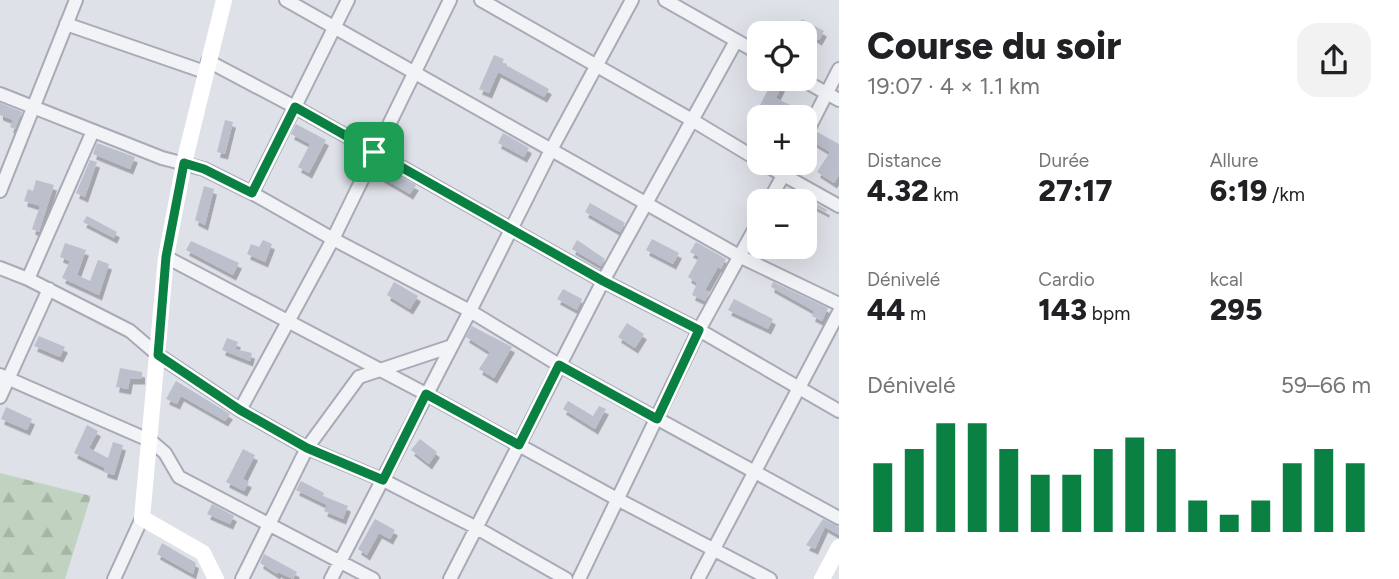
<!DOCTYPE html>
<html lang="fr">
<head>
<meta charset="utf-8">
<style>
	body { margin:0; font-family:Figtree,sans-serif; background:#f2f2f2; color:#202124; height:100vh; display:flex; flex-direction:column; font-size:26px; white-space:nowrap }
	* { box-sizing:border-box; margin:0 }
	p { font-size:23px; color:#757577 }
	.icon { flex:none; width:38px; height:38px; fill:none; stroke:currentColor; stroke-width:2; stroke-linecap:round; stroke-linejoin:round }
	.map { position:relative; flex:1; overflow:hidden }
	.side { display:flex; flex-direction:column; background:#fff; width:560px }
	.side>* { flex:none }
	.tools { position:absolute; left:747px; top:21px; display:grid; gap:14px }
	.tools a { display:grid; place-items:center; width:70px; height:70px; border-radius:14px; background:#fff; box-shadow:0 7px 28px #0002; font-size:35px }
	.pin { position:absolute; display:grid; place-items:center; width:60px; height:60px; color:#fff; margin:-30px; border-radius:14px; box-shadow:0 4px 10px #0006 }
	.round { display:grid; place-items:center; flex:none; width:74px; height:74px; border-radius:21px; background:#f2f2f2 }
	.summary { display:flex; align-items:center; justify-content:space-between; height:119px; padding:0 28px }
	h1 { font-size:38px; font-weight:800; line-height:52px }
	.figures { display:grid; grid-template-columns:repeat(3,1fr); gap:10px; height:119px; padding:7px 28px }
	.figures div { display:grid; align-content:center }
	.figures b { font-size:30px; font-weight:800 }
	.figures small { font-size:19px; font-weight:400 }
	.figures p { font-size:19px }
	.chart { height:196px; padding:14px 28px }
	.chart p { display:flex; justify-content:space-between }
	.chart svg { width:100%; height:126px; margin-top:7px; stroke:#0b8043; stroke-width:6 }
	main { display:flex; flex:1; min-height:0 }
	.map>svg:first-child { display:block }
	.forest { fill:url(#forest-firs) }
	.building { fill:#bcbfcc; filter:url(#shadow) }
	.lines { fill:none; stroke-linecap:round; stroke-linejoin:round }
	.street-casing { stroke:#a8aab7; stroke-width:16 }
	.street { stroke:#f2f3f7; stroke-width:12 }
	.secondary { stroke:#fff; stroke-width:16 }
	.route-casing { stroke:#fff; stroke-width:14 }
	.route { stroke:#0b8043; stroke-width:9 }
</style>
</head>
<body>
<main>
<div class="map">
<svg width="839" height="579" viewBox="0 0 839 579">
	<defs>
		<pattern id="forest-firs" width="22" height="20" patternUnits="userSpaceOnUse" patternTransform="scale(1.75)"><rect width="22" height="20" fill="#c0d3c0"/><path d="M5 1l3.5 6h-7zM16 11l3.5 6h-7z" fill="#a5b5a6"/></pattern>
		<filter id="shadow"><feDropShadow dx="3" dy="5.5" stdDeviation="0" flood-color="#0004"/></filter>
	</defs>
	<rect width="100%" height="100%" fill="#dfe1e9"/>
	<!-- forest -->
	<path class="forest" d="M0,473L91,496L65,579H0Z"/>
	<!-- building -->
	<path class="building" d="M802,19L824,31L819,40L797,28Z
		M494,55L504,59L502,63L549,89L544,97L498,72L489,93L479,89Z
		M772,82L782,86L776,98L800,110L796,117L778,108L774,117H768L757,111Z
		M0,103L22,112L15,129L10,127L13,120L0,115Z
		M225,120L233,122L225,154L217,152Z
		M296,124L326,140L309,173L298,167L310,144L291,134Z
		M817,132L839,144V175L834,183L817,172L830,152L812,141Z
		M503,133L529,148L524,157L498,143Z
		M97,143L135,157L130,169L93,154Z
		M90,160L97,162L85,197L76,193Z
		M381,166L416,185L410,194L376,174Z
		M36,180L54,185L39,232L32,229L40,206L24,201L28,189L33,191Z
		M204,186L214,189L205,225L195,220Z
		M789,188L827,210L826,212L805,201H793L785,197Z
		M590,203L625,223L620,232L585,212Z
		M87,216L117,232L114,238L83,222Z
		M652,239L679,253L673,264L646,250Z
		M263,240L272,244L265,262L247,254L251,244L259,247Z
		M577,240L605,259L601,266L572,249Z
		M191,241L239,263L233,275L186,250Z
		M696,242L726,259L721,269L718,267L705,290L710,292L705,301L692,295L697,283L688,277L699,257L690,252Z
		M65,243L86,250L77,275L90,281L98,260L109,264L99,295L62,278L70,261L60,257Z
		M394,282L418,296L410,309L387,295Z
		M773,282L828,308L822,321L812,316L814,311L771,287Z
		M563,289L582,299L577,310L557,299Z
		M734,299L773,319L768,329L728,310Z
		M627,323L644,334L635,348L618,337Z
		M472,326L512,347L494,378L479,369L490,352L466,337Z
		M39,336L65,347L60,357L34,346Z
		M227,338L238,342L235,349L252,353L250,361L222,350Z
		M120,368L142,372V379H130L128,389L116,387Z
		M176,381L230,414L225,421L181,396L177,404L166,399Z
		M568,401L593,416L599,406L606,409L595,429L563,409Z
		M6,407L32,419L27,430L1,419Z
		M87,425L98,431L89,448L108,458L113,442L123,445L114,475L104,472L105,468L74,453Z
		M420,439L437,452L429,464L411,450Z
		M243,449L255,455L243,479L249,482L244,491L226,482Z
		M301,481L324,493L323,496L348,506L343,519L324,511L327,505L296,490Z
		M212,504L234,516L230,524L207,514Z
		M375,519L395,530L390,539L379,533L367,555L358,549Z
		M823,519L839,527V535L825,527L815,549L806,545Z
		M162,543L196,563L193,574L157,554Z
		M264,554L297,572L293,579L278,572L277,574L260,563Z"/>
	<g class="lines">
		<!-- street casing -->
		<g class="street-casing">
			<path id="street" d="M286,0L739,256L839,304
				M481,0L692,120L760,161
				M665,0L760,54
				M66,24L205,72
				M208,61L295,107L603,281L699,330L839,411
				M801,79L839,100
				M0,94L162,158L204,169L252,193L333,239L470,311L559,365L839,518
				M805,136L839,69
				M762,163L839,206
				M0,191L76,0
				M252,193L348,0
				M769,201L790,163
				M166,257L426,394L617,499L770,579
				M0,268L28,279L130,331L158,355L240,410L307,448L383,480L475,527L566,579
				M28,279L93,131
				M0,375L151,441L165,453L179,477L373,579
				M0,397L49,289
				M240,410L333,239L450,0
				M114,579L142,518
				M242,579L307,448L359,377L452,346
				M331,579L470,311L552,148L632,0
				M450,579L603,281L736,41
				M579,579L699,330L760,219
				M698,579L839,312"/>
		</g>
		<!-- street -->
		<use href="#street" class="street"/>
		<!-- secondary -->
		<path class="secondary" d="M216,579L203,553L142,518L166,257L184,163L224,0
			M822,579L839,547"/>
	</g>
	<g class="lines">
		<!-- route casing -->
		<g class="route-casing">
			<path id="route" d="M295,107L603,281L699,330L657,419L559,365L519,445L426,394L383,480L307,448L240,410L158,355L166,257L184,163L204,169L252,193Z"/>
		</g>
		<!-- route -->
		<use href="#route" class="route"/>
	</g>
</svg>
<div class="tools">
<a><svg class="icon" aria-label="locate" viewBox="0 0 24 24"><circle cx="12" cy="12" r="6"/><path d="M12 2v4M12 18v4M2 12h4M18 12h4"/></svg></a>
<a>+</a>
<a>−</a>
</div>
<div class="pin" style="left:374px;top:152px;background:#1e9e55"><svg class="icon" aria-label="arrive" viewBox="0 0 24 24"><path d="M6 21V4h12l-3 4 3 4H6"/></svg></div>
</div>
<section class="side">
<div class="summary"><div><h1>Course du soir</h1><p>19:07 · 4 × 1.1 km</p></div><a class="round"><svg class="icon" aria-label="share" viewBox="0 0 24 24"><path d="M12 15V3M7 8l5-5 5 5M5 13v7h14v-7"/></svg></a></div>
<div class="figures">
<div><p>Distance</p><b>4.32<small> km</small></b></div>
<div><p>Durée</p><b>27:17</b></div>
<div><p>Allure</p><b>6:19<small> /km</small></b></div>
</div>
<div class="figures">
<div><p>Dénivelé</p><b>44<small> m</small></b></div>
<div><p>Cardio</p><b>143<small> bpm</small></b></div>
<div><p>kcal</p><b>295</b></div>
</div>
<div class="chart"><p><span>Dénivelé</span>59–66 m</p>
<svg viewBox="0 0 160 44" preserveAspectRatio="none"><path d="M5 44V20M15 44V15M25 44V6M35 44V6M45 44V15M55 44V24M65 44V24M75 44V15M85 44V11M95 44V15M105 44V33M115 44V38M125 44V33M135 44V20M145 44V15M155 44V20"/></svg>
</div>
</section>
</main>
</body>
</html>
